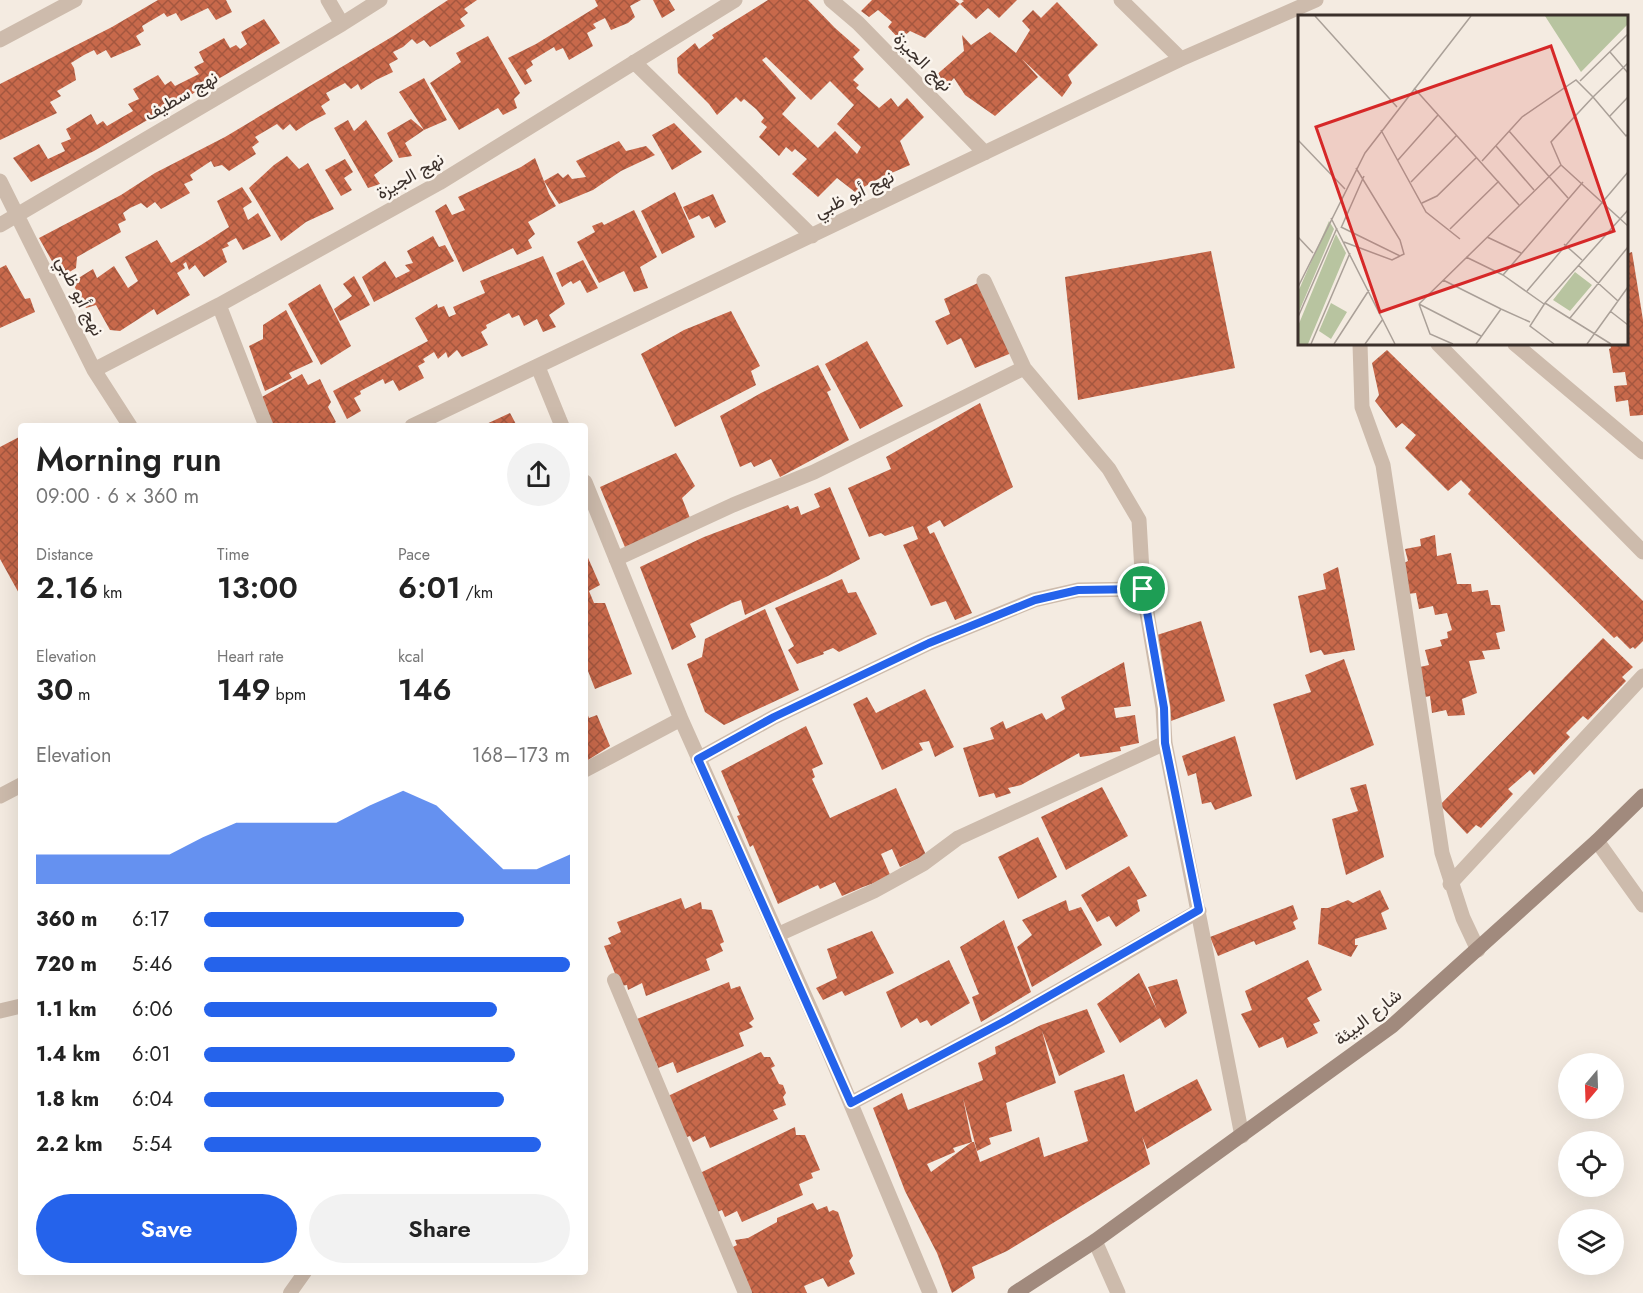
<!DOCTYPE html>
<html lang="en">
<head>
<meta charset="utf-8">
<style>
	body { margin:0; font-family:Jost,Vazirmatn,sans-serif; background:#f2f2f2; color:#222; height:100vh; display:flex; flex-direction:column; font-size:22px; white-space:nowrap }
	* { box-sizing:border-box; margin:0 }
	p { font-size:20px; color:#767676 }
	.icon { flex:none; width:33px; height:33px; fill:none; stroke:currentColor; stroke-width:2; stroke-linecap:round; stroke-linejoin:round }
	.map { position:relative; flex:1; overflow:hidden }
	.panel { position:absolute; left:18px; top:423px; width:570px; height:852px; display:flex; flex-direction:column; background:#fff; border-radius:6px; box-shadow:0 6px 24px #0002 }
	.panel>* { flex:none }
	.needle { width:39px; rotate:199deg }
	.fabs { position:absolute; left:1558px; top:1053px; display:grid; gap:12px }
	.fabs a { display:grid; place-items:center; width:66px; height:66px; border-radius:50%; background:#fff; box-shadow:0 6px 24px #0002; font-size:30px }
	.pin { position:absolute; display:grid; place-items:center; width:51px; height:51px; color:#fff; margin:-26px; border:3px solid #fff; border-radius:50%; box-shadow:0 2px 6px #0007 }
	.round { display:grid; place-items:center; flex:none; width:63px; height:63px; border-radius:32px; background:#f2f2f2 }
	.headline { display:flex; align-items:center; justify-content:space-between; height:102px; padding:0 18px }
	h1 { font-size:33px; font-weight:600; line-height:45px }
	.stats { display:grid; grid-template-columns:repeat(3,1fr); gap:9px; height:102px; padding:6px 18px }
	.stats div { display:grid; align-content:center }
	.stats b { font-size:30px; font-weight:600 }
	.stats small { font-size:16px; font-weight:400 }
	.stats p { font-size:16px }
	.chart { height:168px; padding:12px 18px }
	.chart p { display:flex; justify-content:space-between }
	.chart svg { width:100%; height:108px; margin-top:6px; fill:#2563eb; opacity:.7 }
	.button { display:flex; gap:12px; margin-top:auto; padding:12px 18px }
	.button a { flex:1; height:69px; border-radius:36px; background:#2563eb; color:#fff; font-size:24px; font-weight:600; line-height:69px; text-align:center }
	.button a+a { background:#f2f2f2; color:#222 }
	ul { padding:0 18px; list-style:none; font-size:20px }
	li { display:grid; grid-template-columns:96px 72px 1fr; align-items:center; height:45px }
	li i { height:15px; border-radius:8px; background:#2563eb }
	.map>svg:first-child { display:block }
	.building { fill:url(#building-cross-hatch); fill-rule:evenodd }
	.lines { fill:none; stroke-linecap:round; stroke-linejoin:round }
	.lane { stroke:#cdbbac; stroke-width:14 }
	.street { stroke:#cdbbac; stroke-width:15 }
	.secondary { stroke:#a18a7d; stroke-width:15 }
	.route-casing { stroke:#fff; stroke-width:12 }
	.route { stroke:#2563eb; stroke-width:8 }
	.labels { text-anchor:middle; stroke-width:5; stroke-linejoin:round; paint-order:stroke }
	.street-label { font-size:18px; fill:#3b302b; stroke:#fbf5ee }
	.inset-road { fill:none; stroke:#aaa098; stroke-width:1.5 }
	.view { fill:#d62828; fill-opacity:0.15; stroke:#d62828; stroke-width:3 }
	.inset-edge { fill:none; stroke:#3b302b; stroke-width:3 }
</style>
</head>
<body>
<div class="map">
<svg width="1643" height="1293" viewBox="0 0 1643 1293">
	<defs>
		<pattern id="building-cross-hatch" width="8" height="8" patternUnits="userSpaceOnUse" patternTransform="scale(1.5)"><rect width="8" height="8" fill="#c8694b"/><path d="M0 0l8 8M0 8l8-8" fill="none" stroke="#a4573f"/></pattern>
	</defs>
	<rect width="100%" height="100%" fill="#f4ebe1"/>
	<!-- building -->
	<path class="building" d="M158,0H226L232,12L216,20L208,8L181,21L176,13L167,17L164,13L142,26L144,31L136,36L141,45L111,58L106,50L97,55L94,50L84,55L71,63L74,68L76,80L57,91L61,96L50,102L57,113L0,140V84L112,27Z
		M448,0H477L464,9L468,13L460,19L465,26L430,47L424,40L417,44L412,39L403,47L393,52L398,59L389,64L393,72L376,80L361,90L358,84L351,89L345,83L326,93L330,100L321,106L326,114L310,122L296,131L290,124L283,130L277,124L255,137L259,142L252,147L256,154L229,171L222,165L214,167L211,161L190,175L193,180L184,184L190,193L172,203L161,209L155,202L147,208L141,203L130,208L123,213L126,220L118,224L121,232L77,257L76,268L61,277L39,238L121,195L155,173L225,137L395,35Z
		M595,0H641L630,6L635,17L628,23L611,30L605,18L593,24L596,28L587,33L593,46L569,60L563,48L556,51L554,47L531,61L533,65L526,70L532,81L525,85L508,58L536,44L598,6Z
		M653,0H669L675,10L662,18Z
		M768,0H808L835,28L860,50L853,57L864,69L853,80L859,85L856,88L879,108L891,98L898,107L907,98L924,117L900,141L910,165L880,178L855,192L837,178L818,197L792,174L807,159L795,149L792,152L786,147L779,156L759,137L767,127L761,122L764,118L756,109L744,99L741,102L736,97L717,115L709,104L678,73L677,58L695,43L699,49L714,38L712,35ZM766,57L811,100L830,81L854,105L837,124L861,147L857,154L835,131L818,148L782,114L796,98L762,60Z
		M872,0H955L960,4L925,38L910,31L900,40L888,27L892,22L878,10L869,17L861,11Z
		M962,0H1017L999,18L988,8L976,19L960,4L964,1Z
		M1057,2L1098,45L1068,75L1072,83L1062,97L1022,59L1038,77L995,116L965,95L954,78L946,87L934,77L964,51L962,35L971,45L990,32L1016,53L1030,30L1022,21L1033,10L1041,18Z
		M264,19L280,43L94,151L31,182L13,158L39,144L48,159L65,151L61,143L71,139L66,129L91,114L97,125L103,121L107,126L133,111L128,104L139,99L133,89L158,75L165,85L171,81L175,86L199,74L194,67L204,62L199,52L224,38L230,48L236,45L240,49L247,44L241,32Z
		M488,36L520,93L514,99L517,108L503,115L498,108L459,130L430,83L461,62L456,53Z
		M424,78L447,120L424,130L399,92Z
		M411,119L424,130L405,143L412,156L399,158L387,133Z
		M348,120L354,131L366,120L393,161L374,175L380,184L368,188L334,128Z
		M674,123L702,152L672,170L652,135Z
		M619,141L626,151L646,146L655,155L621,171L593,190L559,204L544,181L558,173L563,178L568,174L572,179L586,177L576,161Z
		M287,156L299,169L308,163L334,209L306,222L281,241L249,188L274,165Z
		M535,158L549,194L556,206L528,222L535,234L528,240L532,248L517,255L513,248L463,272L435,211L446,204L452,215L465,210L458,197L521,167Z
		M345,159L353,172L344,178L352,190L341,196L325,170Z
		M242,187L252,202L243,208L248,220L258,213L271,236L243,250L236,238L227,243L229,246L222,249L227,262L204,277L195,265L189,270L186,262L183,264L185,268L177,273L190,295L157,315L154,309L120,331L110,330L96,305L86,308L72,282L93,269L97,278L114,266L128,288L138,281L125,257L157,240L171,263L201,245L229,227L217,201Z
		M675,192L695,237L662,254L641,211Z
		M713,194L726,222L715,228L709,216L702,219L699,215L689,220L683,207Z
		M634,210L657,257L640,267L648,288L634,292L624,271L599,283L577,242L595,232L592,226L602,222L604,225Z
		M433,236L439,247L445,245L454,261L374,302L362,277L385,261L396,278L410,271L405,265L413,263L407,251Z
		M1211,251L1235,368L1078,400L1065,277Z
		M1632,252L1643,320V415L1630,416L1628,400L1616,402L1614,386L1627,385L1625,372L1613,373L1609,349L1611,348L1610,344H1626V254Z
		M543,256L565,304L549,315L556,327L543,332L537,319L524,326L519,315L512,318L509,313L486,325L487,328L481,332L488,345L462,357L457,350L448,358L446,352L438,359L434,352L423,359L425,362L418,366L424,378L399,391L393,380L385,384L383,379L360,391L361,394L354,398L361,411L347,419L333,391L428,341L415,318L437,304L438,308L444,306L449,317L456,314L453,307L485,293L480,281Z
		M583,260L598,288L587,293L580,280L573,284L571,281L562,287L556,273Z
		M6,265L25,299L30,298L35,312L0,328V268Z
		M354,276L370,305L340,321L334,309L352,296L343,284Z
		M980,282L1014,352L975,368L961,338L947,345L935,321L950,314L944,299Z
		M320,284L351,346L321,365L288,304Z
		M286,310L313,362L289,373L292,378L265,391L249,346L263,339V325Z
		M731,311L760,366L751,371L756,385L675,427L641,354L684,330Z
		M867,341L903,406L860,429L825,364Z
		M1387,350L1643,601V641L1635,649L1633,647L1630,649L1617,636L1614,638L1468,494L1471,490L1461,480L1448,491L1405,448L1416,435L1402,423L1396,428L1375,401L1379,395L1372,363Z
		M818,365L831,390L827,392L849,440L780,477L771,459L754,467L751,462L740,467L720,416L761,393Z
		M302,374L308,385L320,379L331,402L328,407L336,422L330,426H273L262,397Z
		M980,403L1013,487L944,527L940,520L927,527L930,534L934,532L972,613L955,620L946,601L931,606L903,545L918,539L913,526L885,536L881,533L869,537L848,488L891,469L886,457Z
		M510,413L517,426H482Z
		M21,436V597L0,559V447Z
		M676,453L695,486L682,498L690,518L627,552L600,487Z
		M830,487L860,559L828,576L745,615L741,600L732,603L690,624L696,637L672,650L640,567L704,537L788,505L790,509L798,506L801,515L820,507L814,494Z
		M1435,535L1437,556L1451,553L1457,584H1471L1472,592L1488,590L1491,605H1500L1505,631L1496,633L1500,649L1482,651L1485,659L1469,661L1477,693L1462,699L1465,715L1448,716L1446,710L1432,713L1430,696L1425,697L1420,667L1429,665L1425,650L1442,646L1440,640L1448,638L1447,632L1452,630L1447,613L1435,615L1433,606L1419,609L1416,593L1407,594L1402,564L1408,561L1405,549L1421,546L1420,539Z
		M585,551L600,585L589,591L594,603H605L632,674L595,689L588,671L585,672Z
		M1338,567L1355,650L1324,655L1321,650L1310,653L1298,596L1326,589L1323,574Z
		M842,579L848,593L856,592L877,634L839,652L833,648L823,652L824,654L797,664L788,650L794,646L775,608Z
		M765,609L799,690L724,725L705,712L687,664L702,657L705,639Z
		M1201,621L1225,701L1171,721L1157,635Z
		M1603,638L1633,667L1622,677L1626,681L1588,720L1583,716L1566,733L1570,737L1534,775L1530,770L1508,789L1513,794L1481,828L1476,825L1467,834L1440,805Z
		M1344,659L1374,745L1296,780L1273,704L1311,692L1305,675Z
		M1124,662L1131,706L1114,708L1116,718L1135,715L1139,743L1120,747L1121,751L1080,757L1079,753L1021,785L1008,788L1011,793L996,798L994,793L979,797L963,748L994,739L990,728L1003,721L1006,729L1042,713L1046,720L1065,709L1061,697Z
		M925,689L954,747L935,757L929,741L919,743L923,750L882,770L853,704L867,697L876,713Z
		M585,708L589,718L597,715L610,746L585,762Z
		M806,726L823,764L812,769L815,777L812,779L830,818L896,788L926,855L900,867L892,849L881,854L891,877L863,887L842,896L835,882L820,889L818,885L778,904L753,845L750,847L737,816L740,815L721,771Z
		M1235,736L1252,796L1215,810L1211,802L1202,804L1196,773L1188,776L1182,756Z
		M1366,784L1384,857L1346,875L1332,819L1358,811L1350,788Z
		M1102,787L1128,836L1066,870L1041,817Z
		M1038,837L1057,877L1018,899L998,857Z
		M1129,866L1147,896L1137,900L1140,911L1116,927L1109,916L1097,922L1081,895Z
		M1380,890L1389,909L1381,913L1387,929L1355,939V945H1358L1351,957L1318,944L1321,908H1328L1348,900L1353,903Z
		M681,898L685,909L701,902L702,909L712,910L724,942L720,944L723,951L706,959L710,970L646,996L642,983L628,990L627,985L620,986L604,946L611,944L608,938L621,932L617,922Z
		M1066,900L1069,911L1081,907L1102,945L1032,987L1017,947L1032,935L1022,920Z
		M1293,905L1298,919L1293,922L1296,929L1256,945L1254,941L1218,956L1210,937Z
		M1004,920L1031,992L981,1022L972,997L979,994L960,947Z
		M872,931L894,973L845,996L842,991L823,1000L816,988L837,978L827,949Z
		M949,960L970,1003L931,1026L927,1020L920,1023L917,1018L901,1028L886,992Z
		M1308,960L1322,990L1307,998L1320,1021L1313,1024L1318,1033L1287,1048L1283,1037L1259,1048L1241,1014L1252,1010L1245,991Z
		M1139,973L1157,1010L1148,987L1177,979L1187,1013L1165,1028L1160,1018L1120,1043L1097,1004Z
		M729,982L731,989L740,986L754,1019L749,1023L753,1027L739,1033L744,1046L677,1073L673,1062L658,1068L656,1062L650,1064L632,1021Z
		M1087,1009L1105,1052L1059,1076L1042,1031L1056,1083L1006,1103L1012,1131L989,1138L991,1144L977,1151L963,1098L972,1142H974L980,1162L1039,1137L1044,1157L1088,1141L1074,1091L1124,1074L1135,1112L1197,1079L1212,1110L1147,1149L1142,1136L1150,1164L1007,1251L972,1267L975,1278L952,1293L937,1253L905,1191L873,1108L902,1093L908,1110L983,1080L978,1063L996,1054L995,1047L1041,1025ZM972,1142L931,1172L927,1164L955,1152L953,1148Z
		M761,1052L764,1057H770L775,1066L771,1068L779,1084L783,1085L786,1093L783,1097L786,1105L773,1110L778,1119L710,1148L705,1136L693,1142L690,1136L684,1138L668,1096Z
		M795,1127L796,1135H805L820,1170L811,1173L813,1178L799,1184L803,1195L742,1222L737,1211L725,1217L722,1210L715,1213L698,1174Z
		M813,1203L817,1210L827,1206L829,1212L833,1210L838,1212L853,1256L849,1261L855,1274L828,1287L823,1278L804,1286L807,1293H750L729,1249L737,1245L735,1240L748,1238L777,1222V1218Z"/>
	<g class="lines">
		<!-- lane -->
		<path class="lane" d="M614,980L745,1293
			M290,1293L305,1272"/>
		<!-- street -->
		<path class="street" d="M328,0L342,24
			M831,0L858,23L985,153
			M1121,0L1181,59
			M0,40L75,0
			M634,62L812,236
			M0,181L94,370L130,426
			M0,225L342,24L380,0
			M984,281L1024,368L1109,469L1139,520L1143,589L1163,708L1165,743L1242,1136
			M219,305L266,426
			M1360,344L1362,407L1383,465L1442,853L1463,918L1478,950
			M1438,344L1643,552
			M1515,344L1643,452
			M538,367L562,426
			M94,370L219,305L439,183L735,0
			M412,426L1181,59L1316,0
			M585,482L681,719L820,1030L930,1293
			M616,559L733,505L814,472L1024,368
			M698,759L774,717L929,643L1034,600L1078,590L1143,589
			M585,770L681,719
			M0,796L21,785
			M1597,841L1643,905
			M1450,884L1643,676
			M777,935L874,891L923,864L958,838L1165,743
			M0,1011L21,1006
			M851,1103L1007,1020L1199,911
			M1095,1241L1118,1293"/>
		<!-- secondary -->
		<path class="secondary" d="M1015,1293L1095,1241L1392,1026L1597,841L1643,796"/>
	</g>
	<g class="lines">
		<!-- route casing -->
		<g class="route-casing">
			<path id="route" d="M1143,589L1164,708L1165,743L1199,910L1007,1020L851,1103L698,759L774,717L929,643L1035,600L1078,590Z"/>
		</g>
		<!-- route -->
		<use href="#route" class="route"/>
	</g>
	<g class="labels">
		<!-- street labels -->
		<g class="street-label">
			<text transform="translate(923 62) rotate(45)" y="6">نهج الجيزة</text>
			<text transform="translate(181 96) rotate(-30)" y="6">نهج سطيف</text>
			<text transform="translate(410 176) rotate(-30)" y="6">نهج الجيزة</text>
			<text transform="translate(854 194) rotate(-26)" y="6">نهج أبو ظبي</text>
			<text transform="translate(80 296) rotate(64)" y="6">نهج أبو ظبي</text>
			<text transform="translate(1368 1017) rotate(-38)" y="6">شارع البيئة</text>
		</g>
	</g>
	<!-- overview -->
	<g transform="translate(1298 15)">
		<rect width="330" height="330" fill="#f4ebe1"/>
		<path d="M247,1H330V9L283,57ZM31,206L36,214L0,299V277ZM38,219L48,238L10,329H0V311ZM277,257L294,270L272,296L255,285ZM33,288L49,297L33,324L21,316Z" fill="#b8c4a0"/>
		<path class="inset-road" d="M17,1L99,92M312,37L330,58M330,48L295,82L328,121L330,119M282,66L330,19M116,73L221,190M311,102L330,82M83,115L128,197L162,224M211,116L270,183M0,125L47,174M198,131L236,175M100,145L140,100M184,146L224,102L278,65L295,82L253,127L263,150M113,167L159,120M124,188L139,181L179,142M33,203L97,329M43,212L102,241L106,239L102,225L58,153M43,213L66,161M152,214L201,166M0,222L15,238M189,222L223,238M46,227L94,245L102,241M266,229L284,245M168,242L205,260L285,167M280,250L320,286M205,260L246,289M145,265L203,294M0,272L67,138L173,1M229,276L330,157M247,288L232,311L256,329M121,289L263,150L330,211M121,289L183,321M121,289L132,319L155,329M312,296L330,310M0,302L39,213M272,303L330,232M13,329L52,238M36,329L71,275M67,329L85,304M178,329L203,294L232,307M289,329L330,272M313,329L247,288L330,195"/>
		<path class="view" d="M253,31L316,216L82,297L18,112Z"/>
		<rect width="330" height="330" class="inset-edge"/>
	</g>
</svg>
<div class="fabs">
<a><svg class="needle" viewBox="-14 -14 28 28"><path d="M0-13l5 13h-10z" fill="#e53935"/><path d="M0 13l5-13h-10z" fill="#767676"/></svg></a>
<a><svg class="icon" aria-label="locate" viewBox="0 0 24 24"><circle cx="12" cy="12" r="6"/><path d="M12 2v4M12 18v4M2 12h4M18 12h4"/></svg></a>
<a><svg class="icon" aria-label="layers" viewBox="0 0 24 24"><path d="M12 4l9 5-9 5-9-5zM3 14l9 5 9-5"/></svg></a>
</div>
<div class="pin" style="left:1143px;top:589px;background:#1e9e55"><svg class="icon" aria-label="arrive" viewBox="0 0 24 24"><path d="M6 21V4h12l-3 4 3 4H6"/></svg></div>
<section class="panel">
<div class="headline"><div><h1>Morning run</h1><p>09:00 · 6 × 360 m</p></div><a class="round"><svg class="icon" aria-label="share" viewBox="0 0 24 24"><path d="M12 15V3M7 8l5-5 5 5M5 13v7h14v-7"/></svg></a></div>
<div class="stats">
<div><p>Distance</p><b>2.16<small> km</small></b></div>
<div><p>Time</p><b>13:00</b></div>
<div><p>Pace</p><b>6:01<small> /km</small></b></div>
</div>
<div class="stats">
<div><p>Elevation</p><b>30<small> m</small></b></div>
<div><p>Heart rate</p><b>149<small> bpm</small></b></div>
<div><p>kcal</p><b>146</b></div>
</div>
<div class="chart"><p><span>Elevation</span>168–173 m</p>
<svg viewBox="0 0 160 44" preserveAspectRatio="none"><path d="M0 44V32L10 32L20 32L30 32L40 32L50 25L60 19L70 19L80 19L90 19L100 12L110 6L120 12L130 25L140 38L150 38L160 32V44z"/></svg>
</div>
<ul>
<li><b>360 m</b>6:17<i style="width:71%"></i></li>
<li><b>720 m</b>5:46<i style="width:100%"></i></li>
<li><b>1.1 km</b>6:06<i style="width:80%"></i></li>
<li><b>1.4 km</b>6:01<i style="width:85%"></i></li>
<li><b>1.8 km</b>6:04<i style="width:82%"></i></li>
<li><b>2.2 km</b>5:54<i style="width:92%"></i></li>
</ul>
<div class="button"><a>Save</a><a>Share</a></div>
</section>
</div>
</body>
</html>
